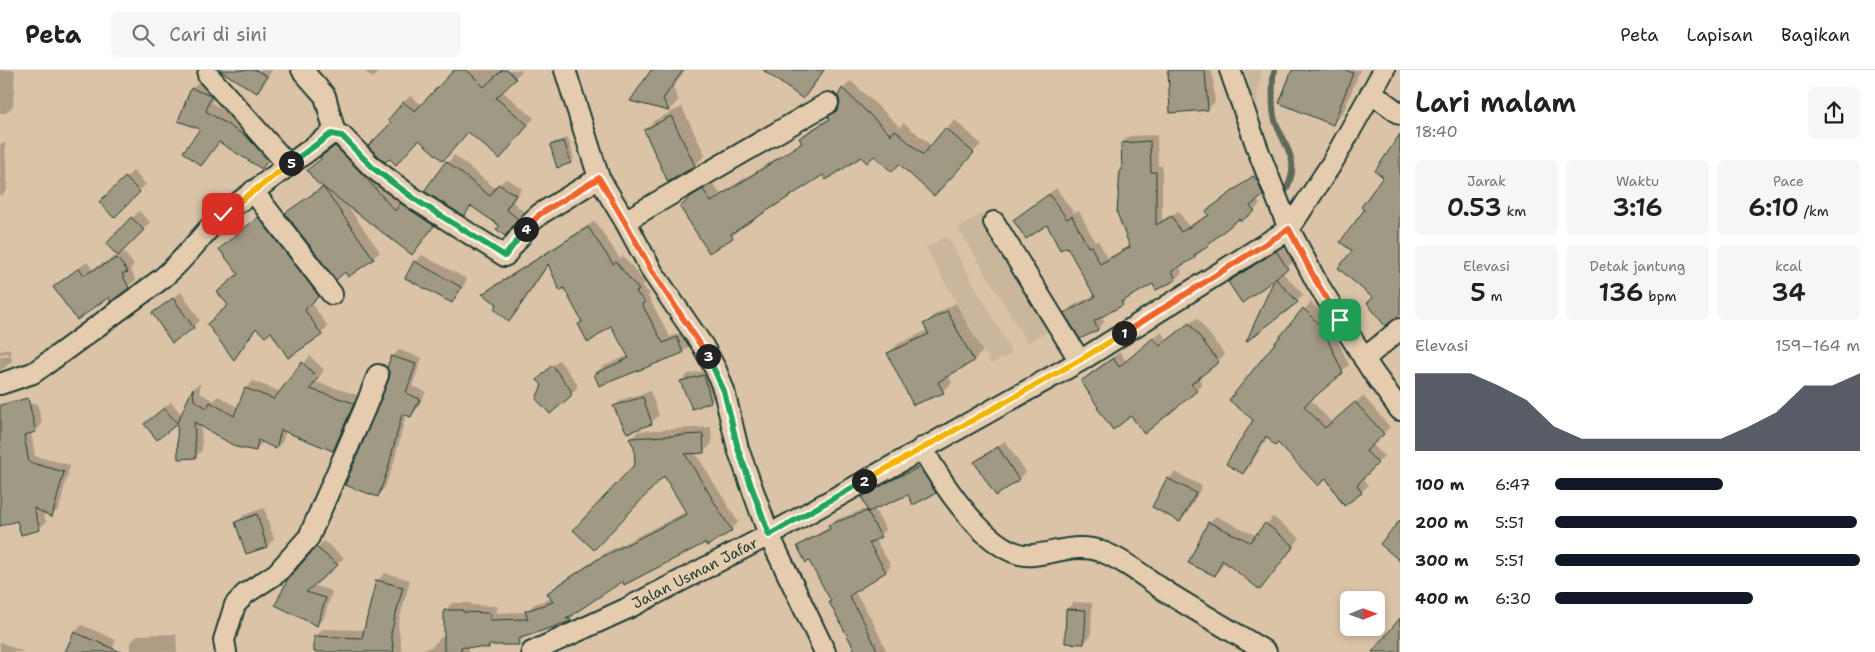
<!DOCTYPE html>
<html lang="id">
<head>
<meta charset="utf-8">
<style>
	body { margin:0; font-family:"Shantell Sans",sans-serif; background:#f6f6f6; color:#202124; height:100vh; display:flex; flex-direction:column; font-size:19px; white-space:nowrap }
	* { box-sizing:border-box; margin:0 }
	p { font-size:16px; color:#757577 }
	.icon { flex:none; width:28px; height:28px; fill:none; stroke:currentColor; stroke-width:2; stroke-linecap:round; stroke-linejoin:round }
	.map { position:relative; flex:1; overflow:hidden }
	.drawer { display:flex; flex-direction:column; background:#fff; width:475px }
	.drawer>* { flex:none }
	.needle { width:32px; rotate:89deg }
	.tools { position:absolute; left:1340px; top:521px; display:grid; gap:10px }
	.tools a { display:grid; place-items:center; width:45px; height:45px; border-radius:8px; background:#fff; box-shadow:0 2px 8px #0003; font-size:25px }
	.pin { position:absolute; display:grid; place-items:center; width:42px; height:42px; color:#fff; margin:-21px; border-radius:10px; box-shadow:0 2px 8px #0006 }
	.km { position:absolute; width:25px; height:25px; margin:-12px; border-radius:50%; background:#222; color:#fff; font-size:14px; line-height:25px; text-align:center }
	.round { display:grid; place-items:center; flex:none; width:52px; height:52px; border-radius:8px; background:#f6f6f6 }
	.head { display:flex; align-items:center; justify-content:space-between; height:85px; padding:0 15px }
	h1 { font-size:28px; font-weight:600; line-height:38px }
	.metrics { display:grid; grid-template-columns:repeat(3,1fr); gap:8px; height:85px; padding:5px 15px }
	.metrics div { display:grid; align-content:center; border-radius:8px; background:#f6f6f6; text-align:center }
	.metrics b { font-size:25px; font-weight:600 }
	.metrics small { font-size:14px; font-weight:400 }
	.metrics p { font-size:14px }
	.chart { height:140px; padding:10px 15px }
	.chart p { display:flex; justify-content:space-between }
	.chart svg { width:100%; height:90px; margin-top:5px; fill:#111827; opacity:.7 }
	ul { padding:0 15px; list-style:none; font-size:16px }
	li { display:grid; grid-template-columns:80px 60px 1fr; align-items:center; height:38px }
	li i { height:12px; border-radius:6px; background:#111827 }
	header { display:flex; align-items:center; gap:30px; box-sizing:border-box; height:70px; padding:0 25px; background:#fff; border-bottom:1px solid #e0e0e0 }
	header strong { font-size:24px }
	nav { display:flex; gap:28px; margin-inline-start:auto; font-size:18px }
	.search { width:350px; height:45px; background:#f6f6f6; display:flex; align-items:center; gap:12px; box-sizing:border-box; padding:0 18px; border-radius:8px; color:#757577; font-size:19px }
	main { display:flex; flex:1; min-height:0 }
	.map>svg:first-child { display:block }
	.built { fill:#c9b69c }
	.shadow { fill:#0003 }
	.lines { fill:none; stroke-linecap:round; stroke-linejoin:round }
	.stream { stroke:#5e6a5a; stroke-width:6 }
	.building { fill:#a09983; stroke:#1f3d34 }
	.minor-casing { stroke:#1f3d34; stroke-width:24 }
	.minor { stroke:#e6ccae; stroke-width:20 }
	.split-1-casing { stroke:#fff; stroke-width:10 }
	.split-2-casing { stroke:#fff; stroke-width:10 }
	.split-3-casing { stroke:#fff; stroke-width:10 }
	.split-4-casing { stroke:#fff; stroke-width:10 }
	.split-5-casing { stroke:#fff; stroke-width:10 }
	.split-6-casing { stroke:#fff; stroke-width:10 }
	.split-1 { stroke:#f0652b; stroke-width:6 }
	.split-2 { stroke:#f5b400; stroke-width:6 }
	.split-3 { stroke:#22a559; stroke-width:6 }
	.split-4 { stroke:#f0652b; stroke-width:6 }
	.split-5 { stroke:#22a559; stroke-width:6 }
	.split-6 { stroke:#f5b400; stroke-width:6 }
	.labels { text-anchor:middle; stroke-width:4; stroke-linejoin:round; paint-order:stroke }
	.street-label { font-size:15px; fill:#1f3d34; stroke:#e6ccae }
</style>
</head>
<body>
<header>
<strong>Peta</strong>
<div class="search"><svg class="icon" aria-label="search" viewBox="0 0 24 24"><circle cx="10" cy="10" r="6"/><path d="M15 15l6 6"/></svg>Cari di sini</div>
<nav><a>Peta</a><a>Lapisan</a><a>Bagikan</a></nav>
</header>
<main>
<div class="map">
<svg width="1400" height="582" viewBox="0 0 1400 582">
	<rect width="100%" height="100%" fill="#dac3a7"/>
	<filter id="ink" filterUnits="userSpaceOnUse"><feTurbulence type="fractalNoise" baseFrequency=".02" numOctaves="2"/><feDisplacementMap in="SourceGraphic" scale="10" xChannelSelector="R" yChannelSelector="G"/><feConvolveMatrix kernelMatrix="1 2 1 2 8 2 1 2 1" color-interpolation-filters="sRGB"/></filter>
	<g filter="url(#ink)">
		<!-- built -->
		<path class="built" d="M1244,0H1262L1256,36Z
			M983,143L1053,258L1028,273L958,158Z
			M947,166L1012,283L991,294L926,178Z"/>
		<!-- shadow -->
		<path class="shadow" d="M0,0H15L13,36L6,43H0Z
			M221,0H272L264,14L257,21Z
			M363,0H381L373,8Z
			M456,0H521L522,1L502,21L534,48L506,80L469,61L420,69L393,53L404,32L410,26L422,35Z
			M652,0H685L673,18L679,30L669,40L632,31Z
			M766,0H825L813,17L803,27Z
			M1166,0H1212L1215,32L1208,39L1169,5H1167Z
			M1293,0H1360L1343,43L1333,53Z
			M851,11L900,57L904,53L932,76L955,50L981,74L943,116L899,93L874,85L861,86L823,103L740,157L732,167L682,137L700,119L712,112L720,124L803,71L801,68L810,60L829,48L840,37L843,19Z
			M199,12L217,19L212,33L254,60L274,82L262,97L220,71L201,94V59L192,19Z
			M682,37L705,85L695,95L669,110L645,60L655,50Z
			M1157,65L1158,96H1162V150L1179,141L1188,156L1210,144L1214,135L1260,100L1269,118L1256,129L1260,134L1254,141L1240,147L1195,187L1179,196L1182,202L1176,209L1157,219L1154,212L1129,228L1122,234L1101,246L1104,252L1098,259L1081,267L1066,243L1072,236L1095,225L1068,175L1047,153L1015,151L1056,118L1074,143L1079,141L1095,172L1098,170L1107,188L1131,175L1121,100L1123,98L1122,73L1129,66Z
			M568,68L574,89L571,92L551,76L554,72Z
			M342,70L373,101L401,134L408,128L440,149L412,183L346,134L380,182L373,188L345,200L287,144L323,116L322,87Z
			M5,73L7,120L0,127V74Z
			M454,85L496,119L506,108L522,118L513,132L524,142L505,165L502,155L472,135L464,144L426,121Z
			M133,101L146,114L114,146L100,132Z
			M139,141L150,152L118,184L108,174Z
			M265,141L325,219L311,232L328,257L321,264L257,258L240,282L234,288L229,235L240,203L227,172Z
			M595,151L620,189L623,186L645,213L642,215L650,224L648,226L670,267L684,261L690,275L683,282L599,315L595,304L602,297L629,285L612,254H580L583,251L565,217L549,194L516,244L509,251L499,234L484,224L490,218Z
			M1283,175L1294,191L1282,202L1304,225L1249,268L1277,207L1229,212L1236,205Z
			M124,182L134,195L130,199L136,210L111,230L109,225L54,217L87,192L92,199Z
			M422,185L467,209L459,224L452,231L415,192Z
			M181,222L200,250L193,257L154,243Z
			M1311,232L1328,250L1349,295L1310,329L1332,353L1363,326L1390,357L1372,374L1384,386L1363,408L1368,416L1361,422L1326,406L1268,366L1250,396L1243,403L1254,349L1231,330Z
			M956,233L983,281L974,290L948,305L952,313L943,321L889,283L898,274L928,260L925,254L934,245Z
			M1197,248L1225,285L1198,307L1203,314L1196,320L1131,344L1100,337L1083,311L1089,304L1120,282L1126,291L1161,262L1167,270Z
			M10,279L12,291L0,301V287L10,285L9,283L0,284V281Z
			M399,280L422,288L412,316L426,322L417,339L411,346L406,344L394,392L384,419L377,425L392,287Z
			M310,286L324,300L316,312L360,326L340,373L333,380L286,360L283,371L276,378L264,371L256,379L201,354L202,380L195,387L178,352L157,368L153,347L171,332L182,345L194,318L200,313V323L214,331L218,326L239,338L246,318L253,311L281,322Z
			M559,290L577,313V318L570,325L544,315L539,310Z
			M711,299L718,324L711,331L681,311L688,304Z
			M650,321L659,345L652,352L627,361L614,337L621,330Z
			M37,333L42,354L36,361L31,362L35,386L70,395L59,439L52,445L43,441L46,452L39,459L18,450L0,455V339Z
			M711,357L712,374L704,381L695,382L738,452L731,460L623,510L577,540L578,542L570,550L526,565L518,574H491L489,576H468V582H418L433,576L441,567H445V541L452,533H471V535L497,536V543L527,542L534,534L552,528L549,523L556,516L607,482L687,441L664,404L636,395L635,377L631,369L638,361Z
			M1005,371L1026,402L1019,409L997,424L976,392L983,385Z
			M927,391L943,415L936,422L913,433L908,423L874,438L886,460L875,469L891,496L886,501L854,521L871,548L887,582H858L833,530L810,490L798,476L804,471L830,457L829,456L835,450L868,438L863,427L870,420L898,404Z
			M1175,402L1202,416L1187,444L1180,451L1168,409Z
			M264,438L274,469L267,476L247,482L237,452L244,445Z
			M1216,446L1257,466L1273,447L1300,468L1260,518L1225,491L1221,498L1214,505L1209,453Z
			M324,471L344,488L313,515L332,521L324,548L317,555L276,534L317,478Z
			M385,503L410,510L398,555L402,582H315V567L323,559L365,560L377,511Z
			M1074,532L1092,533L1091,566L1084,573L1067,539Z
			M82,555L116,570L111,582H66L75,562Z
			M176,564L177,582H131V572L138,565Z
			M0,572L11,577L24,582H0Z"/>
		<g class="lines">
			<!-- stream -->
			<path class="stream" d="M1275,0L1273,6C1273,19 1271,37 1275,50C1284,78 1302,89 1286,120"/>
		</g>
		<!-- building -->
		<path class="building" d="M219,0H256L267,6L257,23Z
			M454,0H467L484,17L502,0H508L516,9L496,28L528,55L500,89L468,62L443,91L419,70L396,95L390,89L385,92L381,89L368,76L391,53L388,50L403,32L415,41Z
			M651,0H683L663,29L669,41L630,31Z
			M763,0H824L803,29Z
			M1168,0H1205L1208,40L1170,43Z
			M1292,0H1345L1353,3L1333,55L1279,33Z
			M191,18L211,26L206,41L247,67L268,90L262,99L219,72L201,96L183,82L200,59L178,51Z
			M842,18L891,65L895,60L923,85L945,58L974,83L934,126L899,94L892,102L874,86L867,93L861,87L826,110L823,105L731,164L733,168L709,183L680,137L690,127L703,119L711,132L802,73L799,68L830,49L828,47L838,39L840,32L838,26Z
			M671,46L695,96L668,112L644,60Z
			M1400,64V245L1385,256L1367,233L1373,228L1338,198L1352,181L1340,172L1364,140L1361,137L1383,107L1375,101Z
			M564,71L571,93L557,98L550,75Z
			M1150,71L1151,102H1156V155L1172,146L1181,162L1209,145L1206,141L1253,106L1258,112L1263,126L1250,136L1255,141L1241,151L1239,149L1208,174L1209,176L1194,185L1195,188L1172,201L1176,210L1156,220L1153,214L1121,232L1123,235L1094,251L1098,260L1080,269L1064,243L1095,227L1067,177L1060,180L1047,155L1026,169L1013,150L1049,124L1067,149L1072,146L1088,177L1091,176L1100,194L1130,177L1117,143L1120,100H1122L1121,73Z
			M335,76L366,108L395,141L401,133L434,156L412,185L323,117L374,189L348,207L345,202L336,210L285,143L323,117L316,112L307,100L321,89L320,87Z
			M446,91L490,126L498,114L516,125L506,139L518,149L505,166L496,159L500,156L471,136L464,146L424,121Z
			M125,107L140,122L114,148L99,132Z
			M131,147L144,160L118,186L106,174Z
			M258,147L319,226L305,240L322,265L288,288L271,262L265,267L256,258L234,290L207,254L228,235L217,222L238,204L219,179Z
			M588,157L613,194L616,192L639,220L636,222L645,232L642,234L663,273L677,267L683,283L599,316L594,304L629,288L611,256L588,273L578,254L582,252L564,218L560,221L548,194L509,252L494,239L497,234L482,224Z
			M1276,181L1288,199L1275,208L1298,232L1246,272L1274,210L1242,233L1228,212Z
			M117,188L128,202L122,204L129,218L110,232L109,227L77,250L53,217L79,198L84,205Z
			M414,191L461,217L452,233L405,208Z
			M173,228L194,258L172,273L152,243Z
			M1303,238L1322,257L1343,303L1304,336L1325,358L1355,332L1384,364L1366,381L1378,393L1357,415L1362,423L1344,436L1326,408L1318,416L1278,373L1275,376L1266,366L1243,404L1226,394L1253,350L1229,330Z
			M947,241L974,291L938,312L944,323L913,335L887,283L929,264L923,254Z
			M1189,253L1219,292L1191,314L1197,321L1144,364L1131,346L1113,360L1097,338L1098,337L1081,311L1113,288L1119,297L1153,268L1160,276Z
			M391,286L416,294L406,323L420,329L411,347L402,344L388,399L378,427L345,415L389,309L390,304L387,298Z
			M302,292L318,308L310,319L354,333L333,381L281,360L276,379L258,370L256,381L236,377L194,352L196,388L178,389L177,354L157,370L144,354L164,338L177,353L193,318L194,330L207,338L210,332L234,346L245,318L274,329Z
			M552,295L571,320V326L550,344L536,329L542,315L537,310Z
			M704,305L711,332L692,339L680,311Z
			M643,327L652,354L627,363L613,336Z
			M28,328L36,362L24,365L29,392L64,402L52,447L34,438L40,460L21,465L17,451L0,456V335Z
			M703,364L704,383L685,384L732,461L707,476L705,473L624,515L623,511L566,549H570L571,551L518,569L519,575H489V578L461,577V582H444V540H463V542L490,543V550L528,549L525,541L553,532L547,523L598,489L687,444L664,406L594,480L573,460L635,394L634,377L629,368Z
			M998,377L1019,410L996,426L974,392Z
			M920,397L936,423L913,435L908,425L868,442L862,427L890,411Z
			M1167,408L1196,423L1180,452L1152,437Z
			M867,441L881,467L869,473L886,502L849,526L865,554L878,582H856L829,532L831,531L809,491L806,493L797,476L830,459L828,455Z
			M257,444L267,477L246,484L235,452Z
			M1400,450V491L1380,474Z
			M1208,452L1250,472L1265,453L1294,476L1260,520L1222,490L1215,506L1188,493Z
			M316,477L338,495L306,522L326,528L317,556L275,535L288,509Z
			M376,510L403,517L391,563L394,582H314V566L362,568Z
			M1066,539L1086,540L1084,574L1065,573Z
			M1400,548V582H1372Z
			M74,562L121,582H65Z"/>
		<g class="lines">
			<!-- minor casing -->
			<g class="minor-casing">
				<path id="minor" d="M302,0L325,26L335,63
					M565,0L599,108L625,151L653,203L703,276L716,300L724,321L738,379L769,465L825,582
					M1230,0L1258,80L1289,159L1316,211L1372,301L1400,340
					M208,5L288,95
					M1372,23L1400,44
					M253,121L332,224
					M625,151L828,33
					M994,152L1080,291
					M1364,289L1400,259
					M0,314L33,303L46,294L160,210C186,189 200,166 223,144L331,64L335,63L342,66L373,98L416,130L505,186L531,152L540,144L599,108
					M922,378C940,410 990,490 1033,485C1055,483 1078,473 1100,481C1125,490 1147,509 1168,523C1200,543 1234,562 1266,582
					M226,582L224,570L235,535L245,524L277,503L309,467L365,338L378,305
					M532,582L626,539L769,465L1080,291L1289,159L1332,93L1384,0"/>
			</g>
			<!-- minor -->
			<use href="#minor" class="minor"/>
		</g>
	</g>
	<g class="lines" filter="url(#ink)">
		<!-- split-1 casing -->
		<g class="split-1-casing">
			<path id="split-1" d="M1124,263L1289,159L1316,211L1340,250"/>
		</g>
		<!-- split-2 casing -->
		<g class="split-2-casing">
			<path id="split-2" d="M864,411L1080,290L1124,263"/>
		</g>
		<!-- split-3 casing -->
		<g class="split-3-casing">
			<path id="split-3" d="M708,286L724,321L738,379L769,465L864,411"/>
		</g>
		<!-- split-4 casing -->
		<g class="split-4-casing">
			<path id="split-4" d="M526,159L540,144L599,108L625,152L653,203L708,286"/>
		</g>
		<!-- split-5 casing -->
		<g class="split-5-casing">
			<path id="split-5" d="M291,93L331,64L342,66L373,98L416,130L505,186L526,159"/>
		</g>
		<!-- split-6 casing -->
		<g class="split-6-casing">
			<path id="split-6" d="M223,144L291,93"/>
		</g>
		<!-- split-1 -->
		<use href="#split-1" class="split-1"/>
		<!-- split-2 -->
		<use href="#split-2" class="split-2"/>
		<!-- split-3 -->
		<use href="#split-3" class="split-3"/>
		<!-- split-4 -->
		<use href="#split-4" class="split-4"/>
		<!-- split-5 -->
		<use href="#split-5" class="split-5"/>
		<!-- split-6 -->
		<use href="#split-6" class="split-6"/>
	</g>
	<g class="labels">
		<!-- street labels -->
		<g class="street-label">
			<text transform="translate(695 503) rotate(-27)" y="5">Jalan Usman Jafar</text>
		</g>
	</g>
</svg>
<div class="tools">
<a><svg class="needle" viewBox="-14 -14 28 28"><path d="M0-13l5 13h-10z" fill="#e53935"/><path d="M0 13l5-13h-10z" fill="#757577"/></svg></a>
</div>
<div class="pin" style="left:1340px;top:250px;background:#1e9e55"><svg class="icon" aria-label="arrive" viewBox="0 0 24 24"><path d="M6 21V4h12l-3 4 3 4H6"/></svg></div>
<div class="pin" style="left:223px;top:144px;background:#d93025"><svg class="icon" aria-label="check" viewBox="0 0 24 24"><path d="M5 12l5 5 9-10"/></svg></div>
<b class="km" style="left:1124px;top:263px">1</b>
<b class="km" style="left:864px;top:411px">2</b>
<b class="km" style="left:708px;top:286px">3</b>
<b class="km" style="left:526px;top:159px">4</b>
<b class="km" style="left:291px;top:93px">5</b>
</div>
<section class="drawer">
<div class="head"><div><h1>Lari malam</h1><p>18:40</p></div><a class="round"><svg class="icon" aria-label="share" viewBox="0 0 24 24"><path d="M12 15V3M7 8l5-5 5 5M5 13v7h14v-7"/></svg></a></div>
<div class="metrics">
<div><p>Jarak</p><b>0.53<small> km</small></b></div>
<div><p>Waktu</p><b>3:16</b></div>
<div><p>Pace</p><b>6:10<small> /km</small></b></div>
</div>
<div class="metrics">
<div><p>Elevasi</p><b>5<small> m</small></b></div>
<div><p>Detak jantung</p><b>136<small> bpm</small></b></div>
<div><p>kcal</p><b>34</b></div>
</div>
<div class="chart"><p><span>Elevasi</span>159–164 m</p>
<svg viewBox="0 0 160 44" preserveAspectRatio="none"><path d="M0 44V6L10 6L20 6L30 12L40 19L50 32L60 38L70 38L80 38L90 38L100 38L110 38L120 32L130 25L140 12L150 12L160 6V44z"/></svg>
</div>
<ul>
<li><b>100 m</b>6:47<i style="width:55%"></i></li>
<li><b>200 m</b>5:51<i style="width:99%"></i></li>
<li><b>300 m</b>5:51<i style="width:100%"></i></li>
<li><b>400 m</b>6:30<i style="width:65%"></i></li>
</ul>
</section>
</main>
</body>
</html>
